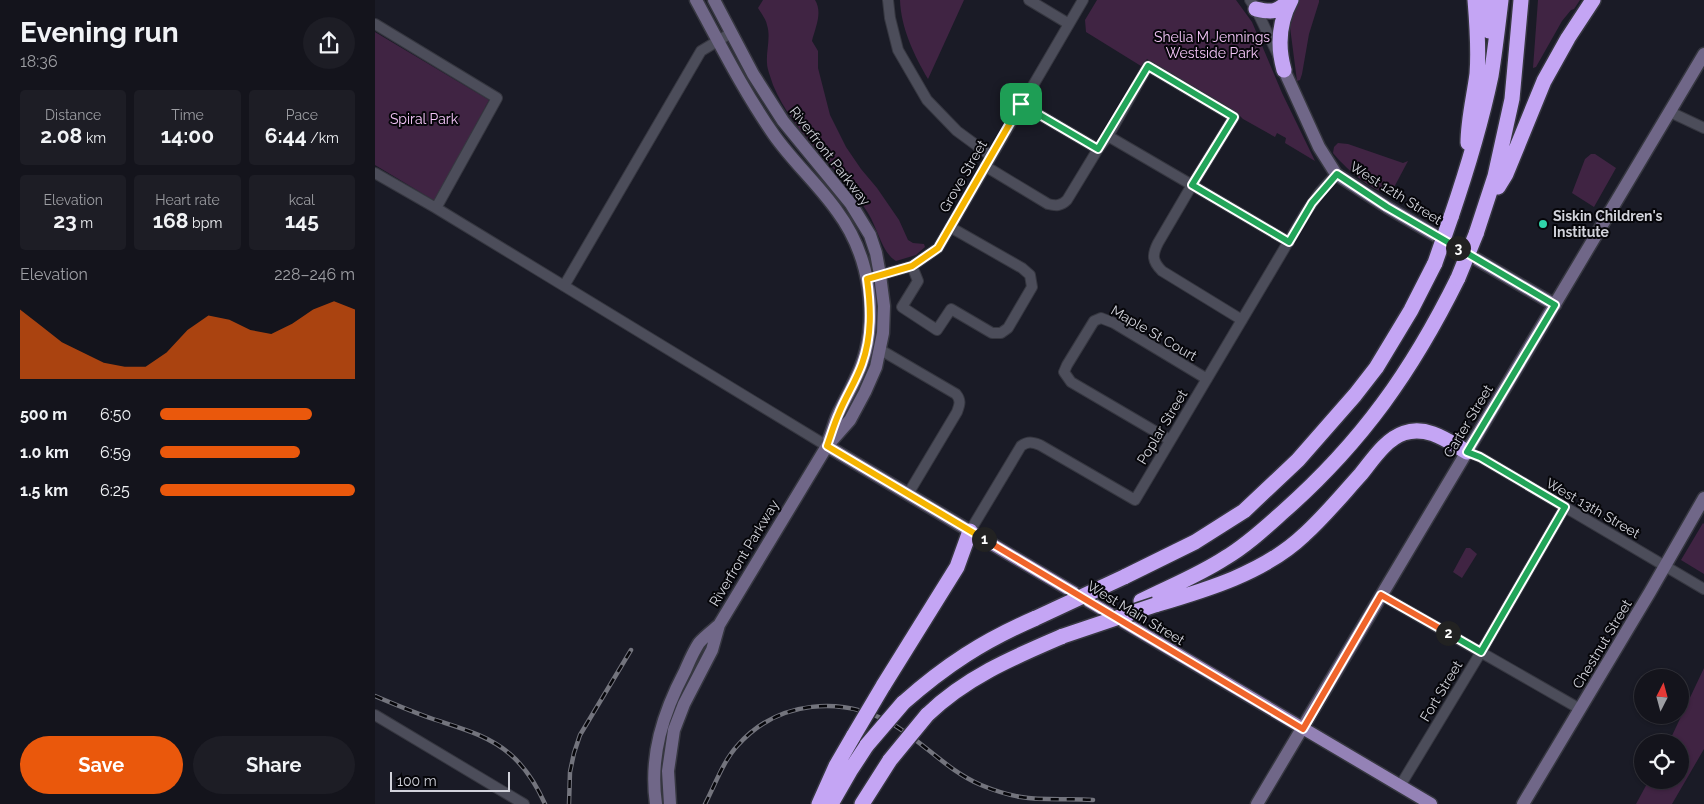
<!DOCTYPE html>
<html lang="en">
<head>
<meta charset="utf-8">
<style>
	body { margin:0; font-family:Raleway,sans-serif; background:#1d1d25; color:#f1f3f6; height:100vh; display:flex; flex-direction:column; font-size:19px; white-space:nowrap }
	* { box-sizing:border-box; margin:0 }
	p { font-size:16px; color:#9d9ea3 }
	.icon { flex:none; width:28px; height:28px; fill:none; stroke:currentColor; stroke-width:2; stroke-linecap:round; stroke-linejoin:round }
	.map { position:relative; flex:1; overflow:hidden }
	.panel { display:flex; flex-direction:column; background:#14141c; width:375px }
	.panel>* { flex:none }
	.needle { width:32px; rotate:6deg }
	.controls { position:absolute; left:1259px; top:669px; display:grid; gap:10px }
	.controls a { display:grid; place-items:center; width:55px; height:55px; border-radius:50%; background:#14141c; box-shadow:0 1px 4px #0004,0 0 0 1px #33333b; font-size:25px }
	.scale { position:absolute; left:15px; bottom:12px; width:120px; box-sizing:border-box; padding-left:5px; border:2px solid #d2d3db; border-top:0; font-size:14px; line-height:18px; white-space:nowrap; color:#d2d3db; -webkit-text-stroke:4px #06060a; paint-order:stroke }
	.pin { position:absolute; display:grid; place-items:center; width:42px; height:42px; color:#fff; margin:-21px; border-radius:10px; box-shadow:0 2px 8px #0006 }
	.km { position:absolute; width:25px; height:25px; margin:-12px; border-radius:50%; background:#222; color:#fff; font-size:14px; line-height:25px; text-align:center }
	.round { display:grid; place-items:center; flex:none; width:52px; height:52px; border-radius:26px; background:#1d1d25 }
	.summary { display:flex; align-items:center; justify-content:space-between; height:85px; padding:0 20px }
	h1 { font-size:28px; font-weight:700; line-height:38px }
	.metrics { display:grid; grid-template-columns:repeat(3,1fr); gap:8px; height:85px; padding:5px 20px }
	.metrics div { display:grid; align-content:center; border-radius:5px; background:#1d1d25; text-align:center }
	.metrics b { font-size:21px; font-weight:700 }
	.metrics small { font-size:14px; font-weight:400 }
	.metrics p { font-size:14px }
	.chart { height:140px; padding:10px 20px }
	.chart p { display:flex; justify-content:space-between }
	.chart svg { width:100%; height:90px; margin-top:5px; fill:#ea580c; opacity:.7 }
	.primary-button { display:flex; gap:10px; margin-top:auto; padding:10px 20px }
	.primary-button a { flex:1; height:58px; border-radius:30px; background:#ea580c; color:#fff; font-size:20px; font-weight:700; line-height:58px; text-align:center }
	.primary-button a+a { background:#1d1d25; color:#f1f3f6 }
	ul { padding:0 20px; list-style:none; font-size:16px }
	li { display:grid; grid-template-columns:80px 60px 1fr; align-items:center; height:38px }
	li i { height:12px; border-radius:6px; background:#ea580c }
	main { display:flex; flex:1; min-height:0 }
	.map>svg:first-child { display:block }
	.green { fill:#402443 }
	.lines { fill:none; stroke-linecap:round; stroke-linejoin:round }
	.street-casing { stroke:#363740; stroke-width:12 }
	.secondary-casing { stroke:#363740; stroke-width:15 }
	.primary-casing { stroke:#363740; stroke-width:15 }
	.highway-casing { stroke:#363740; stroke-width:18 }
	.street { stroke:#4c4d5a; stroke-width:10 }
	.secondary { stroke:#706788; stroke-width:12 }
	.primary { stroke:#9482b6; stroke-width:12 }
	.highway { stroke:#c4a5f4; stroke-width:15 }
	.rail-casing { stroke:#73747d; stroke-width:4.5 }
	.rail { stroke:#06060a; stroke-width:2.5; stroke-dasharray:8; stroke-linecap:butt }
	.highway-bridge-casing { stroke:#363740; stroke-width:18; stroke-linecap:butt }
	.highway-bridge { stroke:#c4a5f4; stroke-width:15 }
	.split-1-casing { stroke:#fff; stroke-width:10 }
	.split-2-casing { stroke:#fff; stroke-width:10 }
	.split-3-casing { stroke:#fff; stroke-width:10 }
	.split-4-casing { stroke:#fff; stroke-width:10 }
	.split-1 { stroke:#f5b400; stroke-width:6 }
	.split-2 { stroke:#f0652b; stroke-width:6 }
	.split-3 { stroke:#22a559; stroke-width:6 }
	.split-4 { stroke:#22a559; stroke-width:6 }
	.poi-dot { fill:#30d4aa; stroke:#06060a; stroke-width:2 }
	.labels { text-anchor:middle; stroke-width:4; stroke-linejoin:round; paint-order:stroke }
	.park-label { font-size:14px; fill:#f3c4f7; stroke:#06060a }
	.street-label { font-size:14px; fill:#d2d3db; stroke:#06060a }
	.poi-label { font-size:14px; font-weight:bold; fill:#d2d3db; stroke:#06060a; text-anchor:start }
</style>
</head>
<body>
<main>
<section class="panel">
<div class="summary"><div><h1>Evening run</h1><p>18:36</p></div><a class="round"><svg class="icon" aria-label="share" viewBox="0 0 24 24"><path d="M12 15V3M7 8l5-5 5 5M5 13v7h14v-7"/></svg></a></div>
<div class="metrics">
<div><p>Distance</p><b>2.08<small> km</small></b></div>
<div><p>Time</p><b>14:00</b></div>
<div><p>Pace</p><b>6:44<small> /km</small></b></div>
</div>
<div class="metrics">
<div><p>Elevation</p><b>23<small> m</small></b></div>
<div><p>Heart rate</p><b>168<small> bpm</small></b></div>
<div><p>kcal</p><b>145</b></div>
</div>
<div class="chart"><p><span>Elevation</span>228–246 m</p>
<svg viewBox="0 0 160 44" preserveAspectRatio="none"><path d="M0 44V10L10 18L20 26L30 31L40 36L50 38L60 38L70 31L80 20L90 13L100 15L110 20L120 22L130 17L140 10L150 6L160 10V44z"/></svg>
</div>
<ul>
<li><b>500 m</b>6:50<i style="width:78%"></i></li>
<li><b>1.0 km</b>6:59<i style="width:72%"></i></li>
<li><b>1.5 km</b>6:25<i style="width:100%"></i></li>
</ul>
<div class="primary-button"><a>Save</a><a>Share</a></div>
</section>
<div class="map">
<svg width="1329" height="804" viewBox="0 0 1329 804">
	<rect width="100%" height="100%" fill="#1a1b26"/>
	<!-- green -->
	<path class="green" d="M388,0H440C448,13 440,28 437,41L443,51V68L455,115L471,147L486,169L502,188L524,220L533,240L538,243L549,244L550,247L541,255L521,261C507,253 503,229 493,213C465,167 420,137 398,85C396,78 392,69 392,63C391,51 396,37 392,25C391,19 386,13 383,8Z
		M525,0H589L553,79C539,55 526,28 525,0Z
		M722,0H861L877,22L907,93L940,161L910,143L911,138L902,133L900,137L868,119L861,112L772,59L766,66L711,32L710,20Z
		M922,0H944V2L934,34L927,74L925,80L922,81L915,27Z
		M1163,0H1205L1199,9L1196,10L1187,21L1161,67L1158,68Z
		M0,32L114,100L60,201L0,165Z
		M963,143L973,144L1028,163L1033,161L1016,193C1001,196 967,165 958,153L959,147Z
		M1216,154H1220L1241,168L1219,207L1197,193L1210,159Z
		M1328,523L1329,524V574L1306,560Z
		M1091,548H1095L1102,554L1087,578L1078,572Z
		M1329,668V749L1297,804H1261L1274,780H1305V742H1294Z"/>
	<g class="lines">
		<!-- street casing -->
		<g class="street-casing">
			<path id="street" d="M513,0L515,18L523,50L552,100L582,131L616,156
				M654,0L694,24
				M875,0L881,9L903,55
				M0,24L122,98L61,208
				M773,66L859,117L817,185L733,136Z
				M646,104L723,149L733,136
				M1295,112L1329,128
				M610,166L673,204C681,206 686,206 692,200L723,149
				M0,173L61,208L452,446
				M537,266L543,281L527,307L562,330L576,309L617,333H626L633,328L657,287L655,275L647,268L575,227
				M498,277L537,266L563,248L708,0
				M189,286L326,51L356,33
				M867,320L787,271C777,261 777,255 783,243L817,185L914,242
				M504,349L581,394C586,400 585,404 582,412L533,494
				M795,440L696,382L689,372L692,365L719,321L726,318L739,323L832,379
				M1092,452L1105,457L1329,589
				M595,531L646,446C653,441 657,442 665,445L760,500L931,212L945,192L961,174
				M1006,595L1205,709
				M0,715L149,804
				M1025,786L1106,652L1190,507"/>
		</g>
		<!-- secondary casing -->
		<g class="secondary-casing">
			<path id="secondary" d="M321,0C346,46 369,92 399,135C418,162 443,184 462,211C488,246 499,290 494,333C491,363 478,384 465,410C460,419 458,429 454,439
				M909,70L944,147L961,174L1012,207L1180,305
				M452,446L595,531
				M281,804C274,756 288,713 310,671C314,662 318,652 324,643C329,637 337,631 344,625
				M295,804L293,771L299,730L309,704L337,650L344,625L452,446L475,420L490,392L501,367L508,333L509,306L505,275L501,253L495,235L476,204L408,121L378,74L339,0
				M882,804L1329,54
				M1148,804L1275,592L1329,498"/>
		</g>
		<!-- primary casing -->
		<g class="primary-casing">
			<path id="primary" d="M595,531L1056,804"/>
		</g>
		<!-- highway casing -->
		<g class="highway-casing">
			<path id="highway" d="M1113,0L1114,31
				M881,9C898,13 902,12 915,0
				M909,70C902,45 904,22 916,0
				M1093,143C1093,120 1099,97 1102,74C1104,49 1102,24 1100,0
				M1123,187L1131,174L1169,81L1193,38L1218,0
				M1076,217C1092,170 1106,124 1116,76C1120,51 1123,25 1126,0
				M1101,234L1120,176L1137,99L1146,0
				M749,577L820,542L869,511L923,460L980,395L1001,368L1036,310L1060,263
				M766,601C794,587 824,575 850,558C872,545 891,527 909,511C987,442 1037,371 1083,278
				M780,605C831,590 889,573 929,535C950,516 967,495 986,474C998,459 1011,439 1029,433C1052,425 1073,441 1092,452
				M508,686L582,567L595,531
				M528,703C571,665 608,641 661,618
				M552,715C591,677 639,657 688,636
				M444,804L461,766L479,735
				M456,804L475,771L492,745
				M487,804L515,760"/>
		</g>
		<!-- street -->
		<use href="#street" class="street"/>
		<!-- secondary -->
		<use href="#secondary" class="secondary"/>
		<!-- primary -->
		<use href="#primary" class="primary"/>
		<!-- highway -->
		<use href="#highway" class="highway"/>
		<!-- rail casing -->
		<g class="rail-casing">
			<path id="rail" d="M0,696C19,704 38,712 58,719C85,728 113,735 135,754C150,767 162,786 170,804
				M194,804L195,772L199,753L205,735L256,650
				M330,804C340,785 348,761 363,745C403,700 468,695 519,725C549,743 573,771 606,785C618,790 633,795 646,797C669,801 694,798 718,800"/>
		</g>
		<!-- rail -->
		<use href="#rail" class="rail"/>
		<!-- highway-bridge casing -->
		<g class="highway-bridge-casing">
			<path id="highway-bridge" d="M1060,263L1076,217
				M1083,278L1101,234
				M661,618L749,577
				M688,636L780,605
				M479,735L508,686
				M492,745L528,703
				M515,760L552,715"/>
		</g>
		<!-- highway-bridge -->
		<use href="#highway-bridge" class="highway-bridge"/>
	</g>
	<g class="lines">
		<!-- split-1 casing -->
		<g class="split-1-casing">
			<path id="split-1" d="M609,539L452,446C456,435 459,424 464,413C471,396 481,381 487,364C497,336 496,308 492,279L537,266L563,248L646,104"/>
		</g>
		<!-- split-2 casing -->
		<g class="split-2-casing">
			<path id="split-2" d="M609,539L928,729L1006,595L1073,633"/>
		</g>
		<!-- split-3 casing -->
		<g class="split-3-casing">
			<path id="split-3" d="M1073,633L1106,652L1190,507L1105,457L1092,452L1180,305L1083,248"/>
		</g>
		<!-- split-4 casing -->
		<g class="split-4-casing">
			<path id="split-4" d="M646,104L723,149L773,66L859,117L817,185L914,242L937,203L962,174L1012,207L1083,248"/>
		</g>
		<!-- split-1 -->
		<use href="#split-1" class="split-1"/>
		<!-- split-2 -->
		<use href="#split-2" class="split-2"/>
		<!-- split-3 -->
		<use href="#split-3" class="split-3"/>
		<!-- split-4 -->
		<use href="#split-4" class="split-4"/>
	</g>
	<!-- markers -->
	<circle class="poi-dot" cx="1168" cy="224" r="5"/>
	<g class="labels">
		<!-- park labels -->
		<g class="park-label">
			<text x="837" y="42">Shelia M Jennings<tspan x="837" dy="16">Westside Park</tspan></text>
			<text x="49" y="124">Spiral Park</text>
		</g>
		<!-- street labels -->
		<g class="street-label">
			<text transform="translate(455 156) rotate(52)" y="5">Riverfront Parkway</text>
			<text transform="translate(588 176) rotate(-60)" y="5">Grove Street</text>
			<text transform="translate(1021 193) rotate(32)" y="5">West 12th Street</text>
			<text transform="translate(779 333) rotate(30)" y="5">Maple St Court</text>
			<text transform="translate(1093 421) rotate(-59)" y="5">Carter Street</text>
			<text transform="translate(787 427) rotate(-59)" y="5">Poplar Street</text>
			<text transform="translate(1218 508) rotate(30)" y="5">West 13th Street</text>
			<text transform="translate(369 553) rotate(-59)" y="5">Riverfront Parkway</text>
			<text transform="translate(761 613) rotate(31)" y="5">West Main Street</text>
			<text transform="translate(1227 644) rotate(-59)" y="5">Chestnut Street</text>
			<text transform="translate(1066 691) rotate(-59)" y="5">Fort Street</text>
		</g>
		<!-- poi labels -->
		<g class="poi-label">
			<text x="1178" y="221">Siskin Children's<tspan x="1178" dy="16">Institute</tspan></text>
		</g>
	</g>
</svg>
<div class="controls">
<a><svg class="needle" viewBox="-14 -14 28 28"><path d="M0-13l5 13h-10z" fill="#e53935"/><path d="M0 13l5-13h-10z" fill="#9d9ea3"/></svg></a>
<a><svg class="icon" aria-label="locate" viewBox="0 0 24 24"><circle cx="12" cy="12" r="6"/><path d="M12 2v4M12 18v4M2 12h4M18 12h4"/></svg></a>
</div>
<div class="scale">100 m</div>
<div class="pin" style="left:646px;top:104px;background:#1e9e55"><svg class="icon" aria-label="arrive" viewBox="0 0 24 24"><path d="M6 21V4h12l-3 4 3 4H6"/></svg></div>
<b class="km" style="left:609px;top:539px">1</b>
<b class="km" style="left:1073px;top:633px">2</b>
<b class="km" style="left:1083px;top:248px">3</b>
</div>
</main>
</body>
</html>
